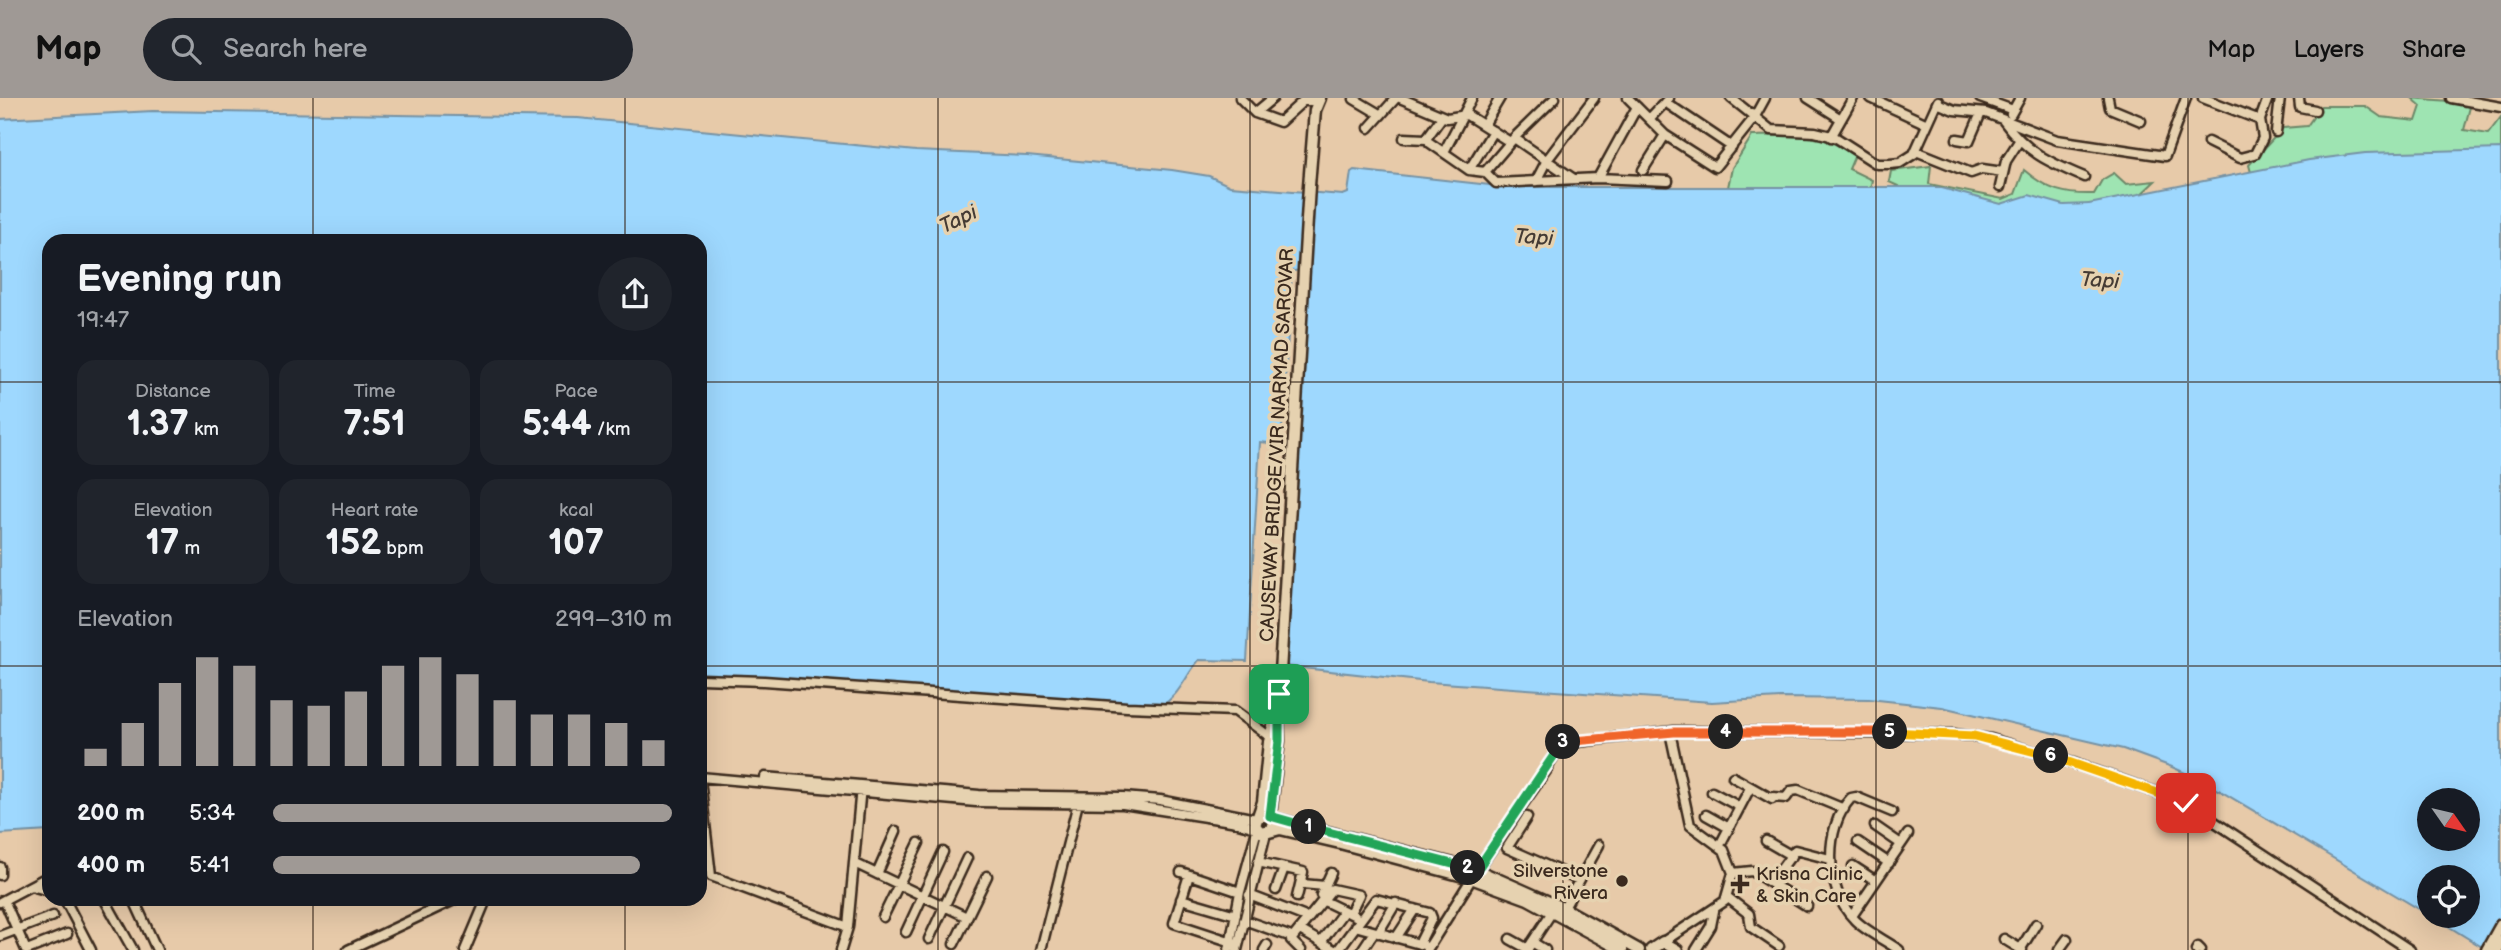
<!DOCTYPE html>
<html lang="en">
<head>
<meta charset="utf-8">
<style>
	body { margin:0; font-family:"Balsamiq Sans",sans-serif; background:#20242c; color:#f1f3f6; height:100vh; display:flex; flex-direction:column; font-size:26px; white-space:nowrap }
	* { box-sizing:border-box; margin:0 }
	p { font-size:23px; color:#9ea1a6 }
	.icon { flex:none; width:38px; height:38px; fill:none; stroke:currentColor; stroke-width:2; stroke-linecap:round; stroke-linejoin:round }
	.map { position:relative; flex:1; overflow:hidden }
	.drawer { position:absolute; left:42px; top:136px; width:665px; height:672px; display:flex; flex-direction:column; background:#171b24; border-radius:21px; box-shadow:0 7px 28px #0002 }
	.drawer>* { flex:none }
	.needle { width:46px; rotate:124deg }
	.controls { position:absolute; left:2417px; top:690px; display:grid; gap:14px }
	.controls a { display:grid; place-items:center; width:63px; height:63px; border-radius:50%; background:#171b24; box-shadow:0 7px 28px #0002; font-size:35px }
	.pin { position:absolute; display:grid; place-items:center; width:60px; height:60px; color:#fff; margin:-30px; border-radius:14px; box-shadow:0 4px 10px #0006 }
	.km { position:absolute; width:35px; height:35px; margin:-18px; border-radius:50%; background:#222; color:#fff; font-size:19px; line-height:35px; text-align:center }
	.round { display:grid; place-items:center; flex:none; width:74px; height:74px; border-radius:37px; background:#20242c }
	.headline { display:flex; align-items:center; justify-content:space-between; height:119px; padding:0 35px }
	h1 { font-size:38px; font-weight:700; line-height:52px }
	.metrics { display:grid; grid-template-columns:repeat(3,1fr); gap:10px; height:119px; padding:7px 35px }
	.metrics div { display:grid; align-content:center; border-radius:18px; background:#20242c; text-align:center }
	.metrics b { font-size:35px; font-weight:700 }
	.metrics small { font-size:19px; font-weight:400 }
	.metrics p { font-size:19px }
	.chart { height:196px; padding:14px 35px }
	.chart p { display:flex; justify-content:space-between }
	.chart svg { width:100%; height:126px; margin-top:7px; stroke:#9f9995; stroke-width:6 }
	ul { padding:0 35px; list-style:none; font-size:23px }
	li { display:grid; grid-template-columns:112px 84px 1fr; align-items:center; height:52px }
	li i { height:18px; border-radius:9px; background:#9f9995 }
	header { display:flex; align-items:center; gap:42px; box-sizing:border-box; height:98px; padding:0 35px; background:#9f9995; color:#111 }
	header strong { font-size:33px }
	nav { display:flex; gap:38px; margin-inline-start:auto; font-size:24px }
	.search { width:490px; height:63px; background:#20242c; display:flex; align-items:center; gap:18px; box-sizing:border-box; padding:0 24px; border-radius:38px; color:#9ea1a6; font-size:26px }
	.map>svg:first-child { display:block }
	.green { fill:#9ee4b2; stroke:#6c8768; stroke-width:2 }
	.water { fill:#9ed8fe; stroke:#7692a4; stroke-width:2; fill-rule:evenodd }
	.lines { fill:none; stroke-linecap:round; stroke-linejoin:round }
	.minor-casing { stroke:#3b2a1e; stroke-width:13 }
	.major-casing { stroke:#3b2a1e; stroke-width:15 }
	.minor { stroke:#e6d2b0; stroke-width:8 }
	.major { stroke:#e6d2b0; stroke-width:10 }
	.split-1-casing { stroke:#fff; stroke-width:14 }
	.split-2-casing { stroke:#fff; stroke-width:14 }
	.split-3-casing { stroke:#fff; stroke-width:14 }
	.split-4-casing { stroke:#fff; stroke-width:14 }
	.split-5-casing { stroke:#fff; stroke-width:14 }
	.split-6-casing { stroke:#fff; stroke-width:14 }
	.split-7-casing { stroke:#fff; stroke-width:14 }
	.split-1 { stroke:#22a559; stroke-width:9 }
	.split-2 { stroke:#22a559; stroke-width:9 }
	.split-3 { stroke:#22a559; stroke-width:9 }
	.split-4 { stroke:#f0652b; stroke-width:9 }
	.split-5 { stroke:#f0652b; stroke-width:9 }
	.split-6 { stroke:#f5b400; stroke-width:9 }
	.split-7 { stroke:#f5b400; stroke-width:9 }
	.grid { fill:none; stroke:#3b2a1e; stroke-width:2; stroke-opacity:0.55 }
	.poi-dot { fill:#3b2a1e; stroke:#e6d2b0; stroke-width:2.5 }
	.labels { text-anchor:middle; stroke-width:7; stroke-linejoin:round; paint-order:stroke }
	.street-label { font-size:19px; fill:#3b2a1e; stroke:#e6d2b0 }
	.poi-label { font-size:19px; fill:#3b2a1e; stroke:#e6d2b0; text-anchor:end }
	.water-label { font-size:21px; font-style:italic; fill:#453b34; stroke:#e6d2b0 }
</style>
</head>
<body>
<header>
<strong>Map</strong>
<div class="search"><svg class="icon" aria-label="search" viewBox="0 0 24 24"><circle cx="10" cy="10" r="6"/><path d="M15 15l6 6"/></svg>Search here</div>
<nav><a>Map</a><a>Layers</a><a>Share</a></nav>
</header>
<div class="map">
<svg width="2501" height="852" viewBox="0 0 2501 852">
	<rect width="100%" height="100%" fill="#e7caa9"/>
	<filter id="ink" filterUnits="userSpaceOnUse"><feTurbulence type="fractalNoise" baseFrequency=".0143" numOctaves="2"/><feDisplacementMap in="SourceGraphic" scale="14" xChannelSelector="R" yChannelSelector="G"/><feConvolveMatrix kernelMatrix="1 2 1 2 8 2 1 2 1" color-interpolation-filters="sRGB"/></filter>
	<g filter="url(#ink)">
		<!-- green -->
		<path class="green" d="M2412,0L2449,3L2470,9L2464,32L2488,36L2501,19V57L2252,78L2249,67L2283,30L2307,28L2321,8H2365L2381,19L2416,23L2421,8Z
			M1752,38C1790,37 1823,34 1855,57L1849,71L1872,82L1869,95L1727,94L1732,70Z
			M1931,68L1929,86L2003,101L2015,96L2024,72C2047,92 2064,97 2094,96L2102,82L2114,75L2126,86L2155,83L2137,100L1994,119L1929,102L1889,84L1891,73Z"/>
		<!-- water -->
		<path class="water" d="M153,13L578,20L916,53L1027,58L1172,72L1209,78L1230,88L1343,97L1348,95L1351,74L1354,72L1508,89H1938L2001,106L2029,97L2064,107L2089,106L2309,62L2365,55L2501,51V852H2487L2430,817H2468V779H2429V817L2205,684L2172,669L2123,651L1942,609L1869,601L1780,600L1712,604L1429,584L1285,568L1309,172L1292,173L1281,346L1260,344L1247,563L1199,562C1184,580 1180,597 1160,609L996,603L700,583V144H49V733L0,736V21ZM2429,702H2468V740H2429Z"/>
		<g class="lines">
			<!-- minor casing -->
			<g class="minor-casing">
				<path id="minor" d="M1240,0L1255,15L1280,24L1303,3H1319
					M1400,0L1447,20L1467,17L1510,44
					M1628,0L1665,37L1715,69L1754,20L1765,0
					M1731,0L1771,32L1815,34L1835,39L1877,66H1890L1900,65L1914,56L1938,3
					M1808,0L1841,21
					M1871,0L1927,26
					M1980,0L2013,12
					M2108,0L2110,10L2141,23
					M2203,0L2260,22
					M2299,0L2300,9L2315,12
					M2451,0L2501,9
					M1354,1L1381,17
					M1665,4L1732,49
					M1937,5L1954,12L1986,15L2057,42L2165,58L2186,0
					M1255,15L1273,0
					M2011,16L2020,0
					M1650,20L1669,0
					M2003,22C2026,54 2048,64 2084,79
					M1484,27L1500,0
					M1369,30L1396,0
					M2276,34L2280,0
					M1831,39L1853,0
					M1404,40L1426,41L1442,19
					M1514,40L1574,81
					M1957,41L1969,43L1981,15
					M2208,44L2240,60L2255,56L2263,40L2260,22L2268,0
					M1430,45L1469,72L1485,74L1496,85L1598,80L1668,83
					M1916,53L1971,75L1982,71L2003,74
					M1444,54L1472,0
					M1469,72L1493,33
					M1643,72L1665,37
					M1485,74L1514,40L1555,0
					M1598,80L1637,9
					M1536,83L1547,62L1594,0
					M2000,89L2006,63L2019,43
					M700,581L764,583L1127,609L1235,613L1270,639
					M700,679L976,704L1123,706L1231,723L1256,730
					M765,679L979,697L1123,699L1160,702L1256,721
					M1733,679L1772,701
					M700,682L711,778L848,829L841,852
					M1712,694L1740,709
					M1773,699L1786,700L1791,693L1798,692L1844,711
					M1892,714L1856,699L1851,700C1823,730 1825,792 1854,821C1865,833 1885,842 1899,852
					M1706,717L1729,730
					M1527,719L1507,750L1579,782
					M1875,728L1901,746
					M1766,743L1792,758
					M1858,744L1889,765
					M1720,747L1750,690
					M1258,764L1303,774L1297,799
					M854,765L967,819
					M1853,768L1876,783
					M0,769V777
					M1181,774L1240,794
					M1733,775L1752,773L1807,808
					M877,776L896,733
					M1189,777L1174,825L1232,844
					M1771,785L1795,752L1830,761
					M1302,786L1325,788
					M31,788L49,793
					M1276,792L1284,770
					M1249,797L1303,818
					M1321,797L1331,775
					M1727,799L1749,816L1751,829L1779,848
					M1181,801L1236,817
					M4,802L26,852
					M65,802L91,852
					M105,802L133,852
					M134,802L157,852
					M1322,802L1355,818
					M0,804L49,778
					M1564,810L1599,747
					M1852,818L1908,736
					M883,819L919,745
					M1244,822L1289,838
					M1355,828L1423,847
					M848,829L861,689
					M1300,832L1334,852
					M906,834L943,754
					M1378,835L1396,805
					M0,838L53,818
					M1396,840L1415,811
					M929,841L967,760
					M1510,841L1528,851
					M2004,841L2022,852
					M1321,844L1344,813
					M1532,844L1545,852
					M1663,844L1725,803L1733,775L1724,752L1690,727L1670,634
					M954,846L987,778
					M27,852L67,836
					M348,852L454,802
					M465,852L486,802
					M1041,852L1079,701
					M1229,852L1240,794L1257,732
					M1237,852L1266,735
					M1264,852L1267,847
					M1301,852L1291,842L1332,791L1359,797L1350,815
					M1338,852L1376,801L1430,815L1432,820L1419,846
					M1362,852L1374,834
					M1427,852L1477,772L1546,673L1560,646L1674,633L1954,636L1991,641L2073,665L2186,705L2410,852
					M1527,852L1552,814
					M1696,852L1711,828L1714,813
					M2020,852L2036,826
					M2059,852L2067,841
					M2196,852L2198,849L2201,852"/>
			</g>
			<!-- major casing -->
			<g class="major-casing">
				<path id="major" d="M1258,718H1270L1273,726L1271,732L1260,734L1255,727L1263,704L1269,644L1275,619
					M1270,718L1279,643L1278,608L1309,88L1315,12L1320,0
					M1272,720L1477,772L1567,812L1639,852
					M1269,734L1280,731L1340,745L1471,780L1528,801L1622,852
					M1651,852L1663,844L1677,852
					M2487,852L2501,827
					M2497,852L2501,844"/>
			</g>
			<!-- minor -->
			<use href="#minor" class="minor"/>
			<!-- major -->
			<use href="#major" class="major"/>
		</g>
	</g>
	<g class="lines" filter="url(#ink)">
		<!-- split-1 casing -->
		<g class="split-1-casing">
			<path id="split-1" d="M1279,596V643L1270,718L1309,729"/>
		</g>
		<!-- split-2 casing -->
		<g class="split-2-casing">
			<path id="split-2" d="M1309,729L1468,770"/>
		</g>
		<!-- split-3 casing -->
		<g class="split-3-casing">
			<path id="split-3" d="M1468,770L1477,772L1563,644"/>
		</g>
		<!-- split-4 casing -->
		<g class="split-4-casing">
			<path id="split-4" d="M1563,644L1674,634H1726"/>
		</g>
		<!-- split-5 casing -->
		<g class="split-5-casing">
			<path id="split-5" d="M1726,634H1890"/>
		</g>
		<!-- split-6 casing -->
		<g class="split-6-casing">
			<path id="split-6" d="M1890,634L1974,638L2051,658"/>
		</g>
		<!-- split-7 casing -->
		<g class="split-7-casing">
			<path id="split-7" d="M2051,658L2186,705"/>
		</g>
		<!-- split-1 -->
		<use href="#split-1" class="split-1"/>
		<!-- split-2 -->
		<use href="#split-2" class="split-2"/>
		<!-- split-3 -->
		<use href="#split-3" class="split-3"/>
		<!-- split-4 -->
		<use href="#split-4" class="split-4"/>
		<!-- split-5 -->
		<use href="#split-5" class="split-5"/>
		<!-- split-6 -->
		<use href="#split-6" class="split-6"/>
		<!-- split-7 -->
		<use href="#split-7" class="split-7"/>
	</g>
	<!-- grid -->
	<path class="grid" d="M313,0V144M625,0V144M938,0V852M1250,0V852M1563,0V852M1876,0V852M2188,0V852M0,284H49M700,284H2501M0,568H49M700,568H2501M313,802V852M625,802V852"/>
	<!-- markers -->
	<g class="poi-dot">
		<circle cx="1622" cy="783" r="7"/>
		<path d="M1736.5 775.5h7v7h7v7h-7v7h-7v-7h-7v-7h7z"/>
	</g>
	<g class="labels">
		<!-- street labels -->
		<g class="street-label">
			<text transform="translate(1276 347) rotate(-87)" y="7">CAUSEWAY BRIDGE/VIR NARMAD SAROVAR</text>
		</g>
		<!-- poi labels -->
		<g class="poi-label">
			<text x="1608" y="779">Silverstone<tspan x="1608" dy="22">Rivera</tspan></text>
			<text x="1756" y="782" text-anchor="start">Krisna Clinic<tspan x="1756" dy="22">&amp; Skin Care</tspan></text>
		</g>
		<!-- water labels -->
		<g class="water-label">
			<text transform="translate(958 121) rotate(-26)" y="7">Tapi</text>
			<text transform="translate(1534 139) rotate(4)" y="7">Tapi</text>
			<text transform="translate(2100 182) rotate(4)" y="7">Tapi</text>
		</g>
	</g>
</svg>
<div class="controls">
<a><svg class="needle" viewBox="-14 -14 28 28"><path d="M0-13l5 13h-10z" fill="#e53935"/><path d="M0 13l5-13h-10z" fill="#9ea1a6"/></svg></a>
<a><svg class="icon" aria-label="locate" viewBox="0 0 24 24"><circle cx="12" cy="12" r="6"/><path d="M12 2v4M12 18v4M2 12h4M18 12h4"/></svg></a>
</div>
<div class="pin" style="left:1279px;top:596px;background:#1e9e55"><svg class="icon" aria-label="arrive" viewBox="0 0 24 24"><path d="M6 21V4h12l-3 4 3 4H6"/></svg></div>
<div class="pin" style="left:2186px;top:705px;background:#d93025"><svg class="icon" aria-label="check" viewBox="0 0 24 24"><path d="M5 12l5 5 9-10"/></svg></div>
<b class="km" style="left:1309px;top:729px">1</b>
<b class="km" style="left:1468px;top:770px">2</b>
<b class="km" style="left:1563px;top:644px">3</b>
<b class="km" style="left:1726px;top:634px">4</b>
<b class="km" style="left:1890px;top:634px">5</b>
<b class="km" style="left:2051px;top:658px">6</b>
<section class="drawer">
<div class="headline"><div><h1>Evening run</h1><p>19:47</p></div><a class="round"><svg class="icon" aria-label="share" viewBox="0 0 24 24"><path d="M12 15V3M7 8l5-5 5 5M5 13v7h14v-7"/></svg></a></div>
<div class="metrics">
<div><p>Distance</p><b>1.37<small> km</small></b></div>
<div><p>Time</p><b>7:51</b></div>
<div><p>Pace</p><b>5:44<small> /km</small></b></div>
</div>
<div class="metrics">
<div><p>Elevation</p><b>17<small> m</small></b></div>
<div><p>Heart rate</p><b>152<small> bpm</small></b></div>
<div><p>kcal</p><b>107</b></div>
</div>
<div class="chart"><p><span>Elevation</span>299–310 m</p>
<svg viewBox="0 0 160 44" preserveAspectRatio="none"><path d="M5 44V38M15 44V29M25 44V15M35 44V6M45 44V9M55 44V21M65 44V23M75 44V18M85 44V9M95 44V6M105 44V12M115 44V21M125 44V26M135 44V26M145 44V29M155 44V35"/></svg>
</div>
<ul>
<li><b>200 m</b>5:34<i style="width:100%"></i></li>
<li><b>400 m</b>5:41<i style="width:92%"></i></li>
</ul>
</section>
</div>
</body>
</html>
